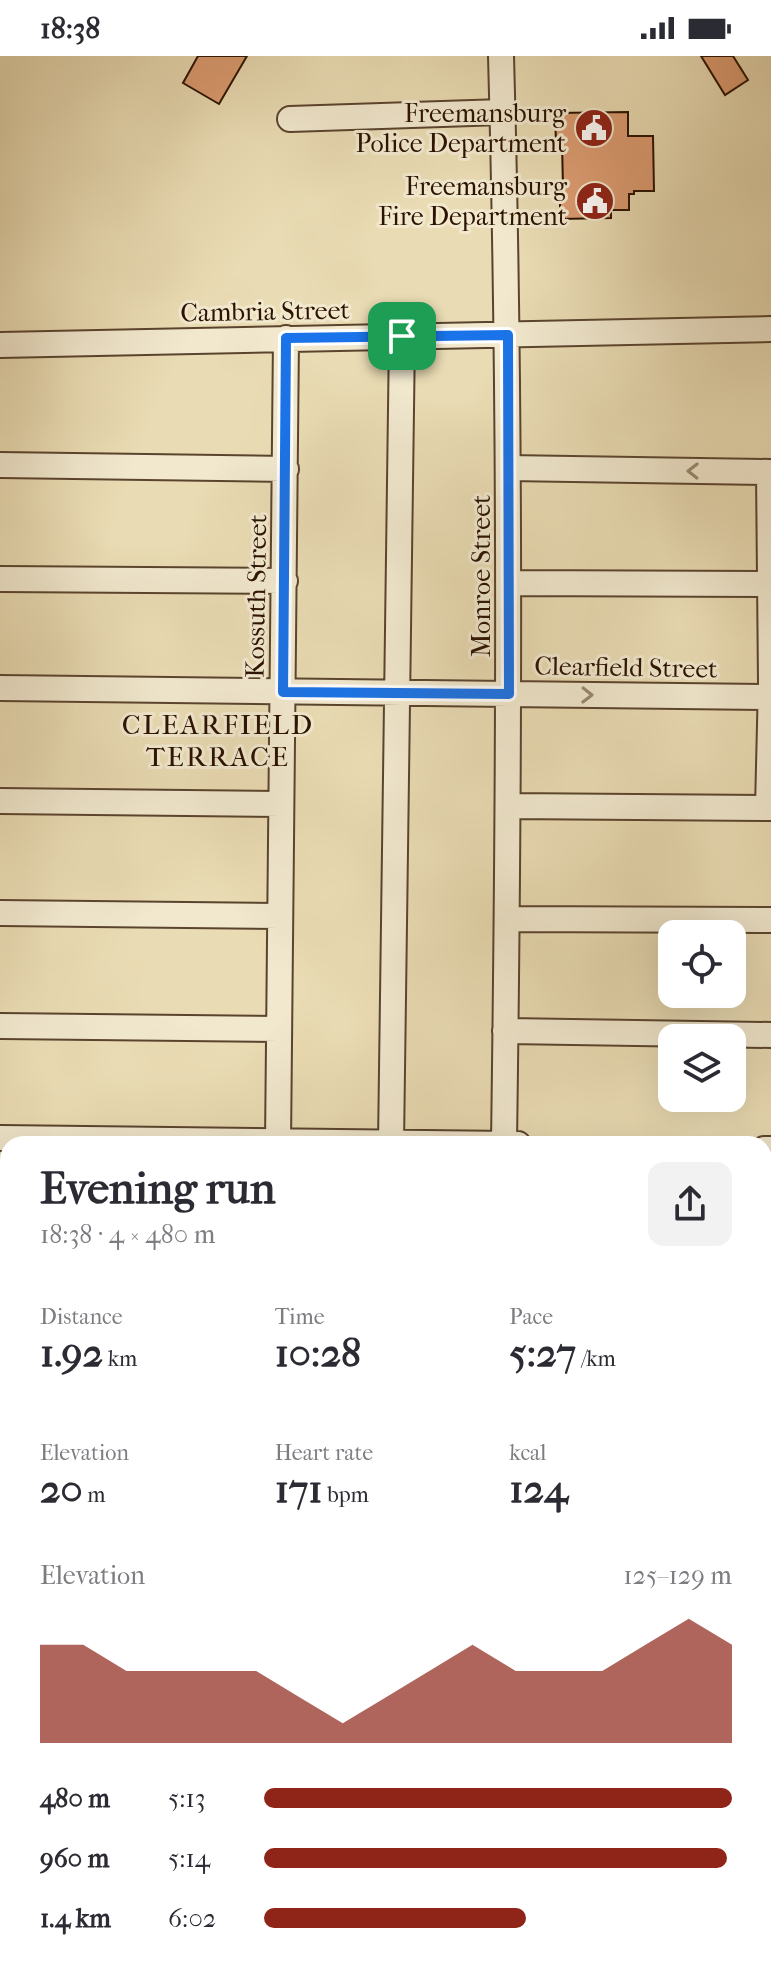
<!DOCTYPE html>
<html lang="en">
<head>
<meta charset="utf-8">
<style>
	body { margin:0; font-family:"IM FELL French Canon",serif; background:#f2f2f3; color:#2b2b33; height:100vh; display:flex; flex-direction:column; font-size:30px; white-space:nowrap }
	* { box-sizing:border-box; margin:0 }
	p { font-size:26px; color:#7c7c81 }
	.icon { flex:none; width:44px; height:44px; fill:none; stroke:currentColor; stroke-width:2; stroke-linecap:round; stroke-linejoin:round }
	.map { position:relative; flex:1; overflow:hidden }
	.sheet { position:absolute; left:0px; top:1080px; width:772px; height:828px; display:flex; flex-direction:column; background:#fff; border-radius:24px 24px 0 0; box-shadow:0 8px 32px #0002 }
	.sheet>* { flex:none }
	.fabs { position:absolute; left:658px; top:864px; display:grid; gap:16px }
	.fabs a { display:grid; place-items:center; width:88px; height:88px; border-radius:16px; background:#fff; box-shadow:0 8px 32px #0002; font-size:40px }
	.pin { position:absolute; display:grid; place-items:center; width:68px; height:68px; color:#fff; margin:-34px; border-radius:16px; box-shadow:0 4px 12px #0006 }
	.round { display:grid; place-items:center; flex:none; width:84px; height:84px; border-radius:16px; background:#f2f2f3 }
	.overview { display:flex; align-items:center; justify-content:space-between; height:136px; padding:0 40px }
	h1 { font-size:44px; font-weight:700; line-height:60px }
	.stats { display:grid; grid-template-columns:repeat(3,1fr); gap:12px; height:136px; padding:8px 40px }
	.stats div { display:grid; align-content:center }
	.stats b { font-size:40px; font-weight:700 }
	.stats small { font-size:22px; font-weight:400 }
	.stats p { font-size:22px }
	.chart { height:224px; padding:16px 40px }
	.chart p { display:flex; justify-content:space-between }
	.chart svg { width:100%; height:144px; margin-top:8px; fill:#8f2418; opacity:.7 }
	ul { padding:0 40px; list-style:none; font-size:26px }
	li { display:grid; grid-template-columns:128px 96px 1fr; align-items:center; height:60px }
	li i { height:20px; border-radius:10px; background:#8f2418 }
	.status { display:flex; justify-content:space-between; align-items:center; height:56px; padding:0 40px; background:#fff; direction:ltr }
	.status svg { height:22px; fill:currentColor }
	.map>svg:first-child { display:block }
	.building { fill:#db9b71; stroke:#2b1201; stroke-width:2 }
	.lines { fill:none; stroke-linecap:round; stroke-linejoin:round }
	.minor-casing { stroke:#5a442e; stroke-width:28 }
	.path { stroke:#2b1201; stroke-width:3; stroke-dasharray:6 4; stroke-linecap:butt }
	.minor { stroke:#f1e8ce; stroke-width:24 }
	.oneway { stroke:#988872 }
	.route-casing { stroke:#fff; stroke-width:16 }
	.route { stroke:#1a73e8; stroke-width:10 }
	.labels { text-anchor:middle; stroke-width:6; stroke-linejoin:round; paint-order:stroke }
	.poi-label { font-size:26px; fill:#2b1201; stroke:#f1e8ce; text-anchor:end }
	.street-label { font-size:26px; fill:#2b1201; stroke:#f1e8ce }
	.neighbourhood-label { font-size:28px; letter-spacing:2px; fill:#2b1201; stroke:#f1e8ce }
</style>
</head>
<body>
<div class="status"><b>18:38</b><svg viewBox="0 0 49 12"><path d="M0 12V9h3v3zM5 12V6h3v6zM10 12V3h3v9zM15 12V0h3v12zM26 1h20v11H26zM47 4h2v5h-2z"/></svg></div>
<div class="map">
<svg width="771" height="1908" viewBox="0 0 771 1908">
	<rect width="100%" height="100%" fill="#e9dbb3"/>
	<filter id="stains"><feTurbulence type="fractalNoise" baseFrequency=".0025" numOctaves="4"/><feColorMatrix values="0 0 0 0 .2 0 0 0 0 .09 0 0 0 0 .02 0 0 0 .5 -.17"/></filter>
	<radialGradient id="worn" r=".72"><stop offset=".6" stop-color="#630" stop-opacity="0"/><stop offset="1" stop-color="#630" stop-opacity=".3"/></radialGradient>
	<!-- building -->
	<path class="building" d="M198,0H247L219,48L183,27Z
		M701,0H733L748,24L725,39Z
		M628,56V80H653L654,135H634V138H629V154H611V162L560,163V132H563L562,87L556,88L555,57Z"/>
	<g class="lines">
		<!-- minor casing -->
		<g class="minor-casing">
			<path id="minor" d="M501,0C511,363 509,725 504,1088
				M290,63L503,56
				M0,289L771,273
				M0,409L286,413
				M508,412L771,416
				M0,523L285,525
				M509,527L771,528
				M0,632L771,641
				M0,745L281,748
				M508,750L771,752
				M768,752L771,627L769,416
				M0,857L279,860
				M507,863L771,864
				M0,970L279,973
				M505,975L771,979
				M0,1082L518,1088
				M278,1088L286,282
				M391,1088L402,280
				M764,1093H771
				M0,1195H8
				M0,1306H8
				M0,1419H8
				M0,1530H8
				M0,1755H8
				M496,1903L522,1904
				M272,1908V1900"/>
		</g>
		<!-- path -->
		<path class="path" d="M769,1887L770,1908"/>
		<!-- minor -->
		<use href="#minor" class="minor"/>
	</g>
	<!-- one-way arrows -->
	<defs><path id="oneway-chevron" d="M-2-3.5L2.5 0L-2 3.5" fill="none" stroke-width="1.6" stroke-linecap="round" stroke-linejoin="round" transform="scale(2)"/></defs>
	<g class="oneway">
		<use href="#oneway-chevron" transform="translate(693 415) rotate(-179)"/>
		<use href="#oneway-chevron" transform="translate(587 639) rotate(1)"/>
	</g>
	<g class="lines">
		<!-- route casing -->
		<g class="route-casing">
			<path id="route" d="M508,279L509,638L283,636L286,282Z"/>
		</g>
		<!-- route -->
		<use href="#route" class="route"/>
	</g>
	<!-- icons -->
	<defs>
		<g id="civic-disc" transform="scale(2)"><circle r="9.5" fill="#8f2418" stroke="#f1e8ce"/><path d="M-.6-6.5H3V-4.5H.6V-3L4-1V1h2V6H-6V1h2V-1L-.6-3ZM-1.2 2.5V6h2.4V2.5Z" fill="#fff"/></g>
	</defs>
	<g fill-rule="evenodd">
		<use href="#civic-disc" x="594" y="72"/>
		<use href="#civic-disc" x="595" y="145"/>
	</g>
	<g class="labels">
		<!-- poi labels -->
		<g class="poi-label">
			<text x="566" y="66">Freemansburg<tspan x="566" dy="30">Police Department</tspan></text>
			<text x="567" y="139">Freemansburg<tspan x="567" dy="30">Fire Department</tspan></text>
		</g>
		<!-- street labels -->
		<g class="street-label">
			<text transform="translate(265 255) rotate(-1)" y="9">Cambria Street</text>
			<text transform="translate(481 520) rotate(-90)" y="9">Monroe Street</text>
			<text transform="translate(256 540) rotate(-89)" y="9">Kossuth Street</text>
			<text transform="translate(626 611) rotate(1)" y="9">Clearfield Street</text>
		</g>
		<!-- neighbourhood labels -->
		<g class="neighbourhood-label">
			<text x="218" y="678">CLEARFIELD<tspan x="218" dy="32">TERRACE</tspan></text>
		</g>
	</g>
	<rect width="100%" height="100%" filter="url(#stains)"/>
	<rect width="100%" height="100%" fill="url(#worn)"/>
</svg>
<div class="fabs">
<a><svg class="icon" aria-label="locate" viewBox="0 0 24 24"><circle cx="12" cy="12" r="6"/><path d="M12 2v4M12 18v4M2 12h4M18 12h4"/></svg></a>
<a><svg class="icon" aria-label="layers" viewBox="0 0 24 24"><path d="M12 4l9 5-9 5-9-5zM3 14l9 5 9-5"/></svg></a>
</div>
<div class="pin" style="left:402px;top:280px;background:#1e9e55"><svg class="icon" aria-label="arrive" viewBox="0 0 24 24"><path d="M6 21V4h12l-3 4 3 4H6"/></svg></div>
<section class="sheet">
<div class="overview"><div><h1>Evening run</h1><p>18:38 · 4 × 480 m</p></div><a class="round"><svg class="icon" aria-label="share" viewBox="0 0 24 24"><path d="M12 15V3M7 8l5-5 5 5M5 13v7h14v-7"/></svg></a></div>
<div class="stats">
<div><p>Distance</p><b>1.92<small> km</small></b></div>
<div><p>Time</p><b>10:28</b></div>
<div><p>Pace</p><b>5:27<small> /km</small></b></div>
</div>
<div class="stats">
<div><p>Elevation</p><b>20<small> m</small></b></div>
<div><p>Heart rate</p><b>171<small> bpm</small></b></div>
<div><p>kcal</p><b>124</b></div>
</div>
<div class="chart"><p><span>Elevation</span>125–129 m</p>
<svg viewBox="0 0 160 44" preserveAspectRatio="none"><path d="M0 44V14L10 14L20 22L30 22L40 22L50 22L60 30L70 38L80 30L90 22L100 14L110 22L120 22L130 22L140 14L150 6L160 14V44z"/></svg>
</div>
<ul>
<li><b>480 m</b>5:13<i style="width:100%"></i></li>
<li><b>960 m</b>5:14<i style="width:99%"></i></li>
<li><b>1.4 km</b>6:02<i style="width:56%"></i></li>
</ul>
</section>
</div>
</body>
</html>
